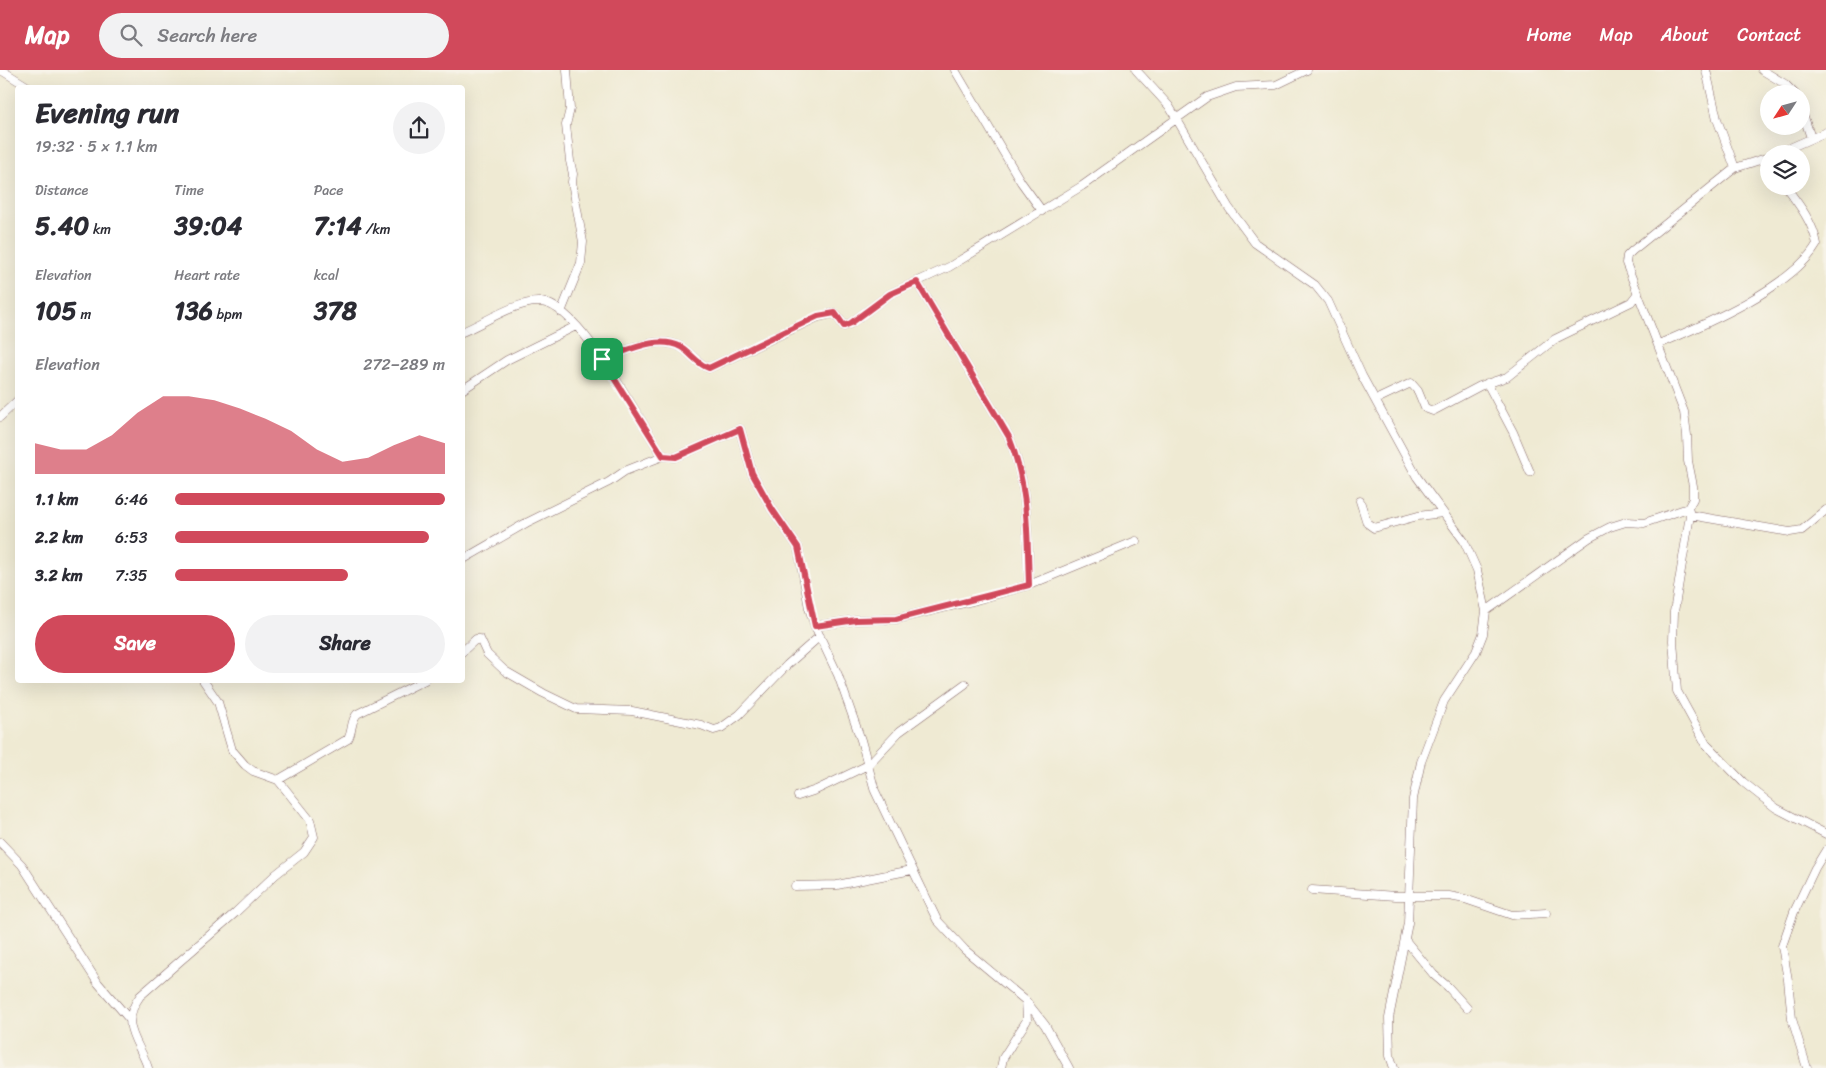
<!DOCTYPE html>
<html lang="en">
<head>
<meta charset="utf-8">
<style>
	body { margin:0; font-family:Sriracha,sans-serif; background:#f2f2f3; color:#2b2b33; height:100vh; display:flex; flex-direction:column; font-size:19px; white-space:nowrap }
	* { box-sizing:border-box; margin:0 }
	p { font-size:16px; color:#7c7c81 }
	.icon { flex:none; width:28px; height:28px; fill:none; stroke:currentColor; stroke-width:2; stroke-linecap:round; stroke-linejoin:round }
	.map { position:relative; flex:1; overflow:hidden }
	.sheet { position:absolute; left:15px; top:15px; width:450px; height:598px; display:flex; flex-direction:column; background:#fff; border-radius:5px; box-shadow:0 5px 20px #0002 }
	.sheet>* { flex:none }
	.needle { width:32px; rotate:234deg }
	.tools { position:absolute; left:1760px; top:15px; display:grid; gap:10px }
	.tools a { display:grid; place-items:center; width:50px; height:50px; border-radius:50%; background:#fff; box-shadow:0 5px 20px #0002; font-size:25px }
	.pin { position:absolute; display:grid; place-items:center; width:42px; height:42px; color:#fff; margin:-21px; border-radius:10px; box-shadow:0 2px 8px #0006 }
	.round { display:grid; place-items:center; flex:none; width:52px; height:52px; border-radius:26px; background:#f2f2f3 }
	.summary { display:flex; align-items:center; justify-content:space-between; height:85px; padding:0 20px }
	h1 { font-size:28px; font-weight:700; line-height:38px }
	.figures { display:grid; grid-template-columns:repeat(3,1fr); gap:8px; height:85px; padding:5px 20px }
	.figures div { display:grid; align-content:center }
	.figures b { font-size:25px; font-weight:700 }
	.figures small { font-size:14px; font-weight:400 }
	.figures p { font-size:14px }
	.chart { height:140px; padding:10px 20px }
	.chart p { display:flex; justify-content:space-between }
	.chart svg { width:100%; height:90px; margin-top:5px; fill:#d1495b; opacity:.7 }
	.primary-button { display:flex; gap:10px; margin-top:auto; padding:10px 20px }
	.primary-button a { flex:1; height:58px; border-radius:30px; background:#d1495b; color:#fff; font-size:20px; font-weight:700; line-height:58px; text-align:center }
	.primary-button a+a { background:#f2f2f3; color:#2b2b33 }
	ul { padding:0 20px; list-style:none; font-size:16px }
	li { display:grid; grid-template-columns:80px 60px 1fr; align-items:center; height:38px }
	li i { height:12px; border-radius:6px; background:#d1495b }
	header { display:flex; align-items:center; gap:30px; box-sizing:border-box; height:70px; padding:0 25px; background:#d1495b; color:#fff }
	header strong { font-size:24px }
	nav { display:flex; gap:28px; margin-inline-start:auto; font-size:18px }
	.search { width:350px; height:45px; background:#f2f2f3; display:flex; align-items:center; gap:12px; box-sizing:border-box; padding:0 18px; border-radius:28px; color:#7c7c81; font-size:19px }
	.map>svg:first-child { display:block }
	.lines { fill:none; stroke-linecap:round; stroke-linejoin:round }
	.minor-casing { stroke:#846666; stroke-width:9 }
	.minor { stroke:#fff; stroke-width:8 }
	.route-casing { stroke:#fff; stroke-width:10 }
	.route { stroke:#d1495b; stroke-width:6 }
</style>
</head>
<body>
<header>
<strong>Map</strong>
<div class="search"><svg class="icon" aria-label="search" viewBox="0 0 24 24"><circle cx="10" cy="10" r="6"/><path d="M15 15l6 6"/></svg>Search here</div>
<nav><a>Home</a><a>Map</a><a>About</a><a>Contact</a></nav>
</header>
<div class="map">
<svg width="1826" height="998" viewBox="0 0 1826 998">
	<rect width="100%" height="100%" fill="#f7f3e8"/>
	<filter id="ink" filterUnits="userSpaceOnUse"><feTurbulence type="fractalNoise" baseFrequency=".02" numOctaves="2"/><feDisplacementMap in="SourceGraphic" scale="10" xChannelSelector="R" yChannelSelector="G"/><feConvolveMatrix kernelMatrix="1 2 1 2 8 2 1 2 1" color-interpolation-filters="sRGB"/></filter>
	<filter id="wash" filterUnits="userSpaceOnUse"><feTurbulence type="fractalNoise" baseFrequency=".0096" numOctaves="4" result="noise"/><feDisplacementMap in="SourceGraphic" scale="20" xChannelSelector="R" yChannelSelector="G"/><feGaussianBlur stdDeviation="1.12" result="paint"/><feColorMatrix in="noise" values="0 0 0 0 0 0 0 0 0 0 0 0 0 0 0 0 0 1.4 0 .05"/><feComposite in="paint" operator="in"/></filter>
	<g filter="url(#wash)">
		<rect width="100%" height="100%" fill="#efead3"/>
	</g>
	<g filter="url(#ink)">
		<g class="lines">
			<!-- minor casing -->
			<g class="minor-casing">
				<path id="minor" d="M1,0L30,18
					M955,0L1021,112L1042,141
					M1136,0L1169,36L1229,138L1255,173L1315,215L1328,231L1362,306L1417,407L1464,471L1477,500L1486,541L1483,564L1476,582L1444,631L1421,692L1413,729L1408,853L1389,948L1390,986L1394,998
					M1706,0L1717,49L1735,98
					M1762,0L1785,14L1795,24
					M1801,38L1811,68
					M1776,84L1826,62
					M1769,87L1735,98L1632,181L1627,186L1626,193L1684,342L1687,365L1688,391L1693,416V429L1688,438L1690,445L1674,542L1673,571L1677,621L1706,674L1743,712L1776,738L1826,764
					M917,212L1009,367C1029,416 1027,463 1029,515
					M561,242L581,193L583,172L572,112L573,104L570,91L566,55L570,39L567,0
					M462,262C484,253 518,230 541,232C581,235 640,353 663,386L676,387L740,359L752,403L772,439L798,477L809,538L815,556L838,605L861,670L875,721L937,850L965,880L1026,931L1045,955L1069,998
					M1659,274C1704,255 1793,217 1817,174C1813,152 1798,133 1785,116
					M602,289C626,282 657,264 681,277C691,283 698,295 709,298L818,247L835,243L844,256L851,253L890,224L949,197L1082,116L1207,27L1236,17L1276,15L1307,0
					M1487,313L1513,362L1530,402
					M462,320L507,290L576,256
					M1375,330L1411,313L1418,321L1425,338L1433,341L1480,316L1507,307L1555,269L1631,232L1638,223
					M0,347L18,330
					M1360,431L1367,453L1374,458L1418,446L1443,443
					M1690,445L1790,462L1802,460L1826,440
					M462,490L526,453L609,412L625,401L663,386
					M1486,541L1589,468L1610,457L1626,452L1644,453L1688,438
					M815,556L856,550L896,549L976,530L1029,515L1136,471
					M462,582L476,569H480L487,584L505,601L543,623L576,639L632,641L701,655L714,660L721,658L739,645L787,595L820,566
					M278,710L348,669C353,661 350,652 357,644L425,610
					M798,726L816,720L868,695L899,662L965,614
					M0,772L22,795L98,913L130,950
					M795,816L837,815L912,800
					M1312,820L1396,826H1449L1465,829L1512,845L1546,843
					M1406,871L1434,905L1448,917L1467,938
					M148,998C139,970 118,957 140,926L235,843L275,805L304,782L314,767L310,750L278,710L253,701L245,695L232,680L218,632L203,610
					M1001,998L1003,988L1027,950L1026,931
					M1807,998L1792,949L1788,910L1782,876L1794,842L1815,798L1826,780"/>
			</g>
			<!-- minor -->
			<use href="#minor" class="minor"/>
		</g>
	</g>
	<g class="lines" filter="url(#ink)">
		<!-- route casing -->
		<g class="route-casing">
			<path id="route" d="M917,212L1009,367C1029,418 1027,462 1029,515L896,549L856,550L815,556L798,477L772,439L752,403L740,359L676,387L663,386L602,289C626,282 657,264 681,277C691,283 698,295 709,298L818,246L835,243L844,256L851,253L890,224Z"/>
		</g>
		<!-- route -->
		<use href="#route" class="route"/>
	</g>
</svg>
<div class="tools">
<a><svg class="needle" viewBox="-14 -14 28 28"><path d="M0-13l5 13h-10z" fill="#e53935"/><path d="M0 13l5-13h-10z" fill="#7c7c81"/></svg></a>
<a><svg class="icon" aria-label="layers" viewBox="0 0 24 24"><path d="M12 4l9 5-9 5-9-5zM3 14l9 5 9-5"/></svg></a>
</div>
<div class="pin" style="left:602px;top:289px;background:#1e9e55"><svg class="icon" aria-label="arrive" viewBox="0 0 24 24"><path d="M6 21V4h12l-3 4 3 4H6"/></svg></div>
<section class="sheet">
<div class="summary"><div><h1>Evening run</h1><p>19:32 · 5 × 1.1 km</p></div><a class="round"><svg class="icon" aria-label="share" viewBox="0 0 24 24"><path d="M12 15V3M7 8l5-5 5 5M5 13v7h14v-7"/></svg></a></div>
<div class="figures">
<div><p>Distance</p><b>5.40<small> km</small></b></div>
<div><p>Time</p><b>39:04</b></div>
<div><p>Pace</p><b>7:14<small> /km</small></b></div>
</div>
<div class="figures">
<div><p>Elevation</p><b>105<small> m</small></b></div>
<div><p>Heart rate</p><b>136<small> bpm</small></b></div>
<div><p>kcal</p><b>378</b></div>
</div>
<div class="chart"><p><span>Elevation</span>272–289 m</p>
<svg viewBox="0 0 160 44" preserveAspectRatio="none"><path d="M0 44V29L10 32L20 32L30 25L40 14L50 6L60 6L70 8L80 12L90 17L100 23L110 32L120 38L130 36L140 30L150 25L160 29V44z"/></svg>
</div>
<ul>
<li><b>1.1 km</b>6:46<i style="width:100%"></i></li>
<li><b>2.2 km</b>6:53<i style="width:94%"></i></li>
<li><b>3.2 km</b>7:35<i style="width:64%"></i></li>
</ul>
<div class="primary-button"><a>Save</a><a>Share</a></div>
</section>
</div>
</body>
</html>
